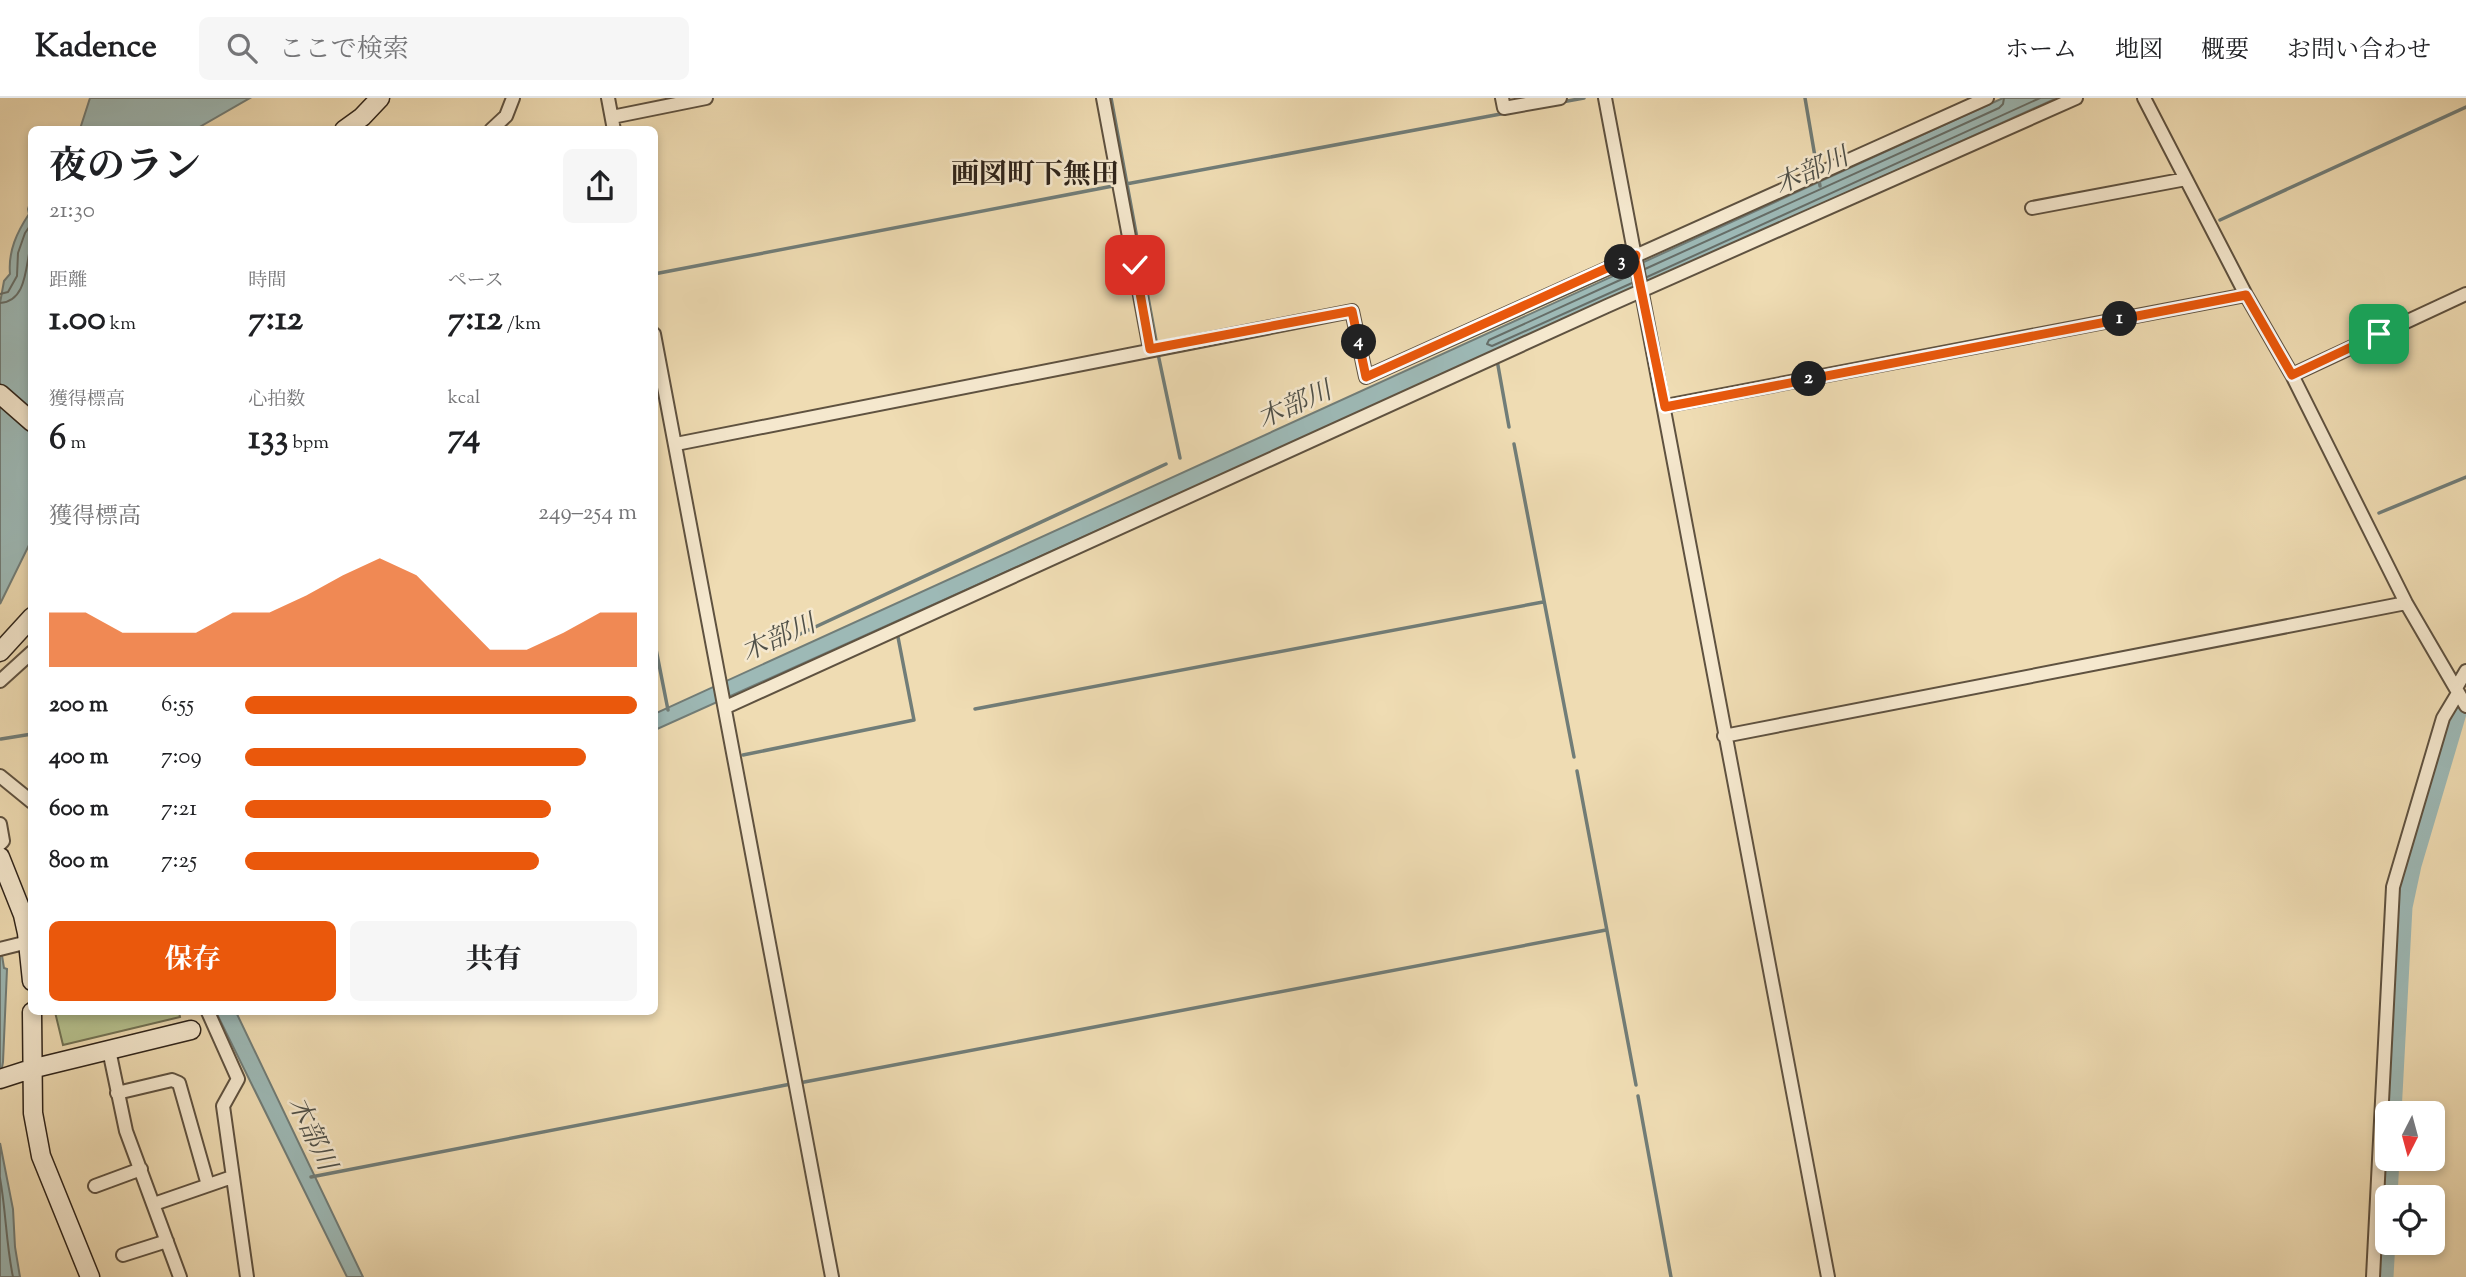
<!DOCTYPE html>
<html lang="ja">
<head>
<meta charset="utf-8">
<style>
	body { margin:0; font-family:"Sorts Mill Goudy","Noto Serif JP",serif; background:#f6f6f6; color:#202124; height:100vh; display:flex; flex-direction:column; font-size:26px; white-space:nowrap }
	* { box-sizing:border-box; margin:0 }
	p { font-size:23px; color:#757577 }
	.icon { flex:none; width:38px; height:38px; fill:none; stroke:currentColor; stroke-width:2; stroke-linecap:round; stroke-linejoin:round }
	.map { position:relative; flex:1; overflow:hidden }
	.drawer { position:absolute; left:28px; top:28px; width:630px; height:889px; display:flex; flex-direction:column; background:#fff; border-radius:10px; box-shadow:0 4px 10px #0003 }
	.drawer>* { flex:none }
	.needle { width:46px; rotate:186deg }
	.tools { position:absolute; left:2375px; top:1003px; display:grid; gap:14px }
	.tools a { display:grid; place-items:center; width:70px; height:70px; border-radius:10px; background:#fff; box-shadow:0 4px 10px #0003; font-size:35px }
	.pin { position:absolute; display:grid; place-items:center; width:60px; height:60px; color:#fff; margin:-30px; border-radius:14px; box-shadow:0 4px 10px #0006 }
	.km { position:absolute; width:35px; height:35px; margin:-18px; border-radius:50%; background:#222; color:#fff; font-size:19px; line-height:35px; text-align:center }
	.round { display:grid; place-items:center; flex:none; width:74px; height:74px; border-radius:10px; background:#f6f6f6 }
	.summary { display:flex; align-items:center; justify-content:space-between; height:119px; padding:0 21px }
	h1 { font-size:38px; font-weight:700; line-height:52px }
	.stats { display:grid; grid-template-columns:repeat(3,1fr); gap:10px; height:119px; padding:7px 21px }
	.stats div { display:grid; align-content:center }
	.stats b { font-size:35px; font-weight:700 }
	.stats small { font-size:19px; font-weight:400 }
	.stats p { font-size:19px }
	.chart { height:196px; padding:14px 21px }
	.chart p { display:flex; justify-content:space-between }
	.chart svg { width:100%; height:126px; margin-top:7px; fill:#ea580c; opacity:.7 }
	.primary-button { display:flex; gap:14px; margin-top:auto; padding:14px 21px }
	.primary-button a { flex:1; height:80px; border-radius:10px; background:#ea580c; color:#fff; font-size:28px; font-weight:700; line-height:80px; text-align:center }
	.primary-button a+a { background:#f6f6f6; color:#202124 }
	ul { padding:0 21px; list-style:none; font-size:23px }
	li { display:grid; grid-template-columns:112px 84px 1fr; align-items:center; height:52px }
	li i { height:18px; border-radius:9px; background:#ea580c }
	header { display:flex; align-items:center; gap:42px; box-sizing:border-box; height:98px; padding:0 35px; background:#fff; border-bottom:2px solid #e0e0e0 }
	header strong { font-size:33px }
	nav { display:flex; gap:38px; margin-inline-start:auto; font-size:24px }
	.search { width:490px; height:63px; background:#f6f6f6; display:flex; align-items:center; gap:18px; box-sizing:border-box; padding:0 24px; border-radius:10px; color:#757577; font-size:26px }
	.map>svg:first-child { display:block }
	.green { fill:#b6c18e; stroke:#727254; stroke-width:2 }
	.water { fill:#9db9b6; stroke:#717d78; stroke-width:2 }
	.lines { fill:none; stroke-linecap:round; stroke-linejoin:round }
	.shore { stroke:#666e68; stroke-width:2 }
	.stream { stroke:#717d78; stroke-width:3.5 }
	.river { stroke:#9db9b6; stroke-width:19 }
	.street-casing { stroke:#5f5240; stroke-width:16 }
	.secondary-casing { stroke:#2f241a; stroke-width:21 }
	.street { stroke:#f5e8ce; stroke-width:12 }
	.secondary { stroke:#f5e8ce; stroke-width:18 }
	.route-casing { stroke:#fff; stroke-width:14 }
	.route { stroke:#ea580c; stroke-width:9 }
	.labels { text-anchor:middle; stroke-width:5; stroke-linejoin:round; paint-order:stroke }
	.water-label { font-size:26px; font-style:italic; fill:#505149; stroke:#f5e8ce }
	.quarter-label { font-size:28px; font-weight:bold; fill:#2f241a; stroke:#f5e8ce }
</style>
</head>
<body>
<header>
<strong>Kadence</strong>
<div class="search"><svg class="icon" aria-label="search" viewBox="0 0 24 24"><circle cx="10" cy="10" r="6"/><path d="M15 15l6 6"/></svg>ここで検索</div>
<nav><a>ホーム</a><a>地図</a><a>概要</a><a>お問い合わせ</a></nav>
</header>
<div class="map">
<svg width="2466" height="1179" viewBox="0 0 2466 1179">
	<rect width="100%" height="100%" fill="#efdcb3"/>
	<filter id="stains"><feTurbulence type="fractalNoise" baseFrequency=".00286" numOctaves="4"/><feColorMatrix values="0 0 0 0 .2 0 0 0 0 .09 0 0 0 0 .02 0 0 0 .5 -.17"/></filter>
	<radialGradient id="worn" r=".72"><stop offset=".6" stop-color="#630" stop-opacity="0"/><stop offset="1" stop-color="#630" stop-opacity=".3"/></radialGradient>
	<!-- green -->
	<path class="green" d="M55,914H179L180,919L63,947Z"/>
	<!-- water -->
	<path class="water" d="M90,0H250L196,31H80Z
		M2003,0H2057L655,632L654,616Z
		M31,102V443L0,506V205L4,183L10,176C8,153 17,134 29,116L28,111Z
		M0,845L4,870L7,871L3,964L0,982Z
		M216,914H236L363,1179H347Z
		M0,1045L13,1111L15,1149L20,1179H0Z"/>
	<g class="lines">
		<!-- shore -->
		<path class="shore" d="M1645,171L1999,10L2003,6L2004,0
			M1631,177L1489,242L1487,246L1492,248L1632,185
			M1647,179L2040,0
			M0,196L8,194L17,178L18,155L25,135L32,125
			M0,205C29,203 25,163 32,143
			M0,1080C6,1113 6,1146 13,1179"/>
		<!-- stream -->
		<path class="stream" d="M1111,0L1157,248
			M1805,0L1820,88
			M1562,4L1584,0
			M1126,86L1506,15
			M2220,122L2466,9
			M654,176L1113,88
			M1158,256L1180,360
			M1497,262L1509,329
			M1514,346L1574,659
			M2379,415L2466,379
			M654,541L668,612
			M770,550L1166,366
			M975,611L1543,504
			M1,641L32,636
			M743,657L914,622L897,534
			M1577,673L1636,987
			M799,985L1606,832
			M1638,998L1671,1179
			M311,1079L791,986"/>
		<!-- river -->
		<path class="river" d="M2392,1015L2403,809L2412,767L2457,615
			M2388,1099L2390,1060
			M2384,1179L2387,1124"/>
		<!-- street casing -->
		<g class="street-casing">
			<path id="street" d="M608,0L614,32
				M1103,0L1150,251
				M1502,0L1504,10L1560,0
				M1605,0L1828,1179
				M2144,0L2246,197L2292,277L2406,505L2466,608
				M612,19L706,0
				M491,32L506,18L513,0
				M2032,110L2186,81
				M654,236L832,1179
				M2292,277L2466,196
				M1665,308L2246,197
				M676,346L1352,213L1366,279L1987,0
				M0,583L32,554
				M2456,590L2466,573
				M726,609L1607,208L2076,0
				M1724,638L2406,505
				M0,678L32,704
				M0,726L3,743L0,746
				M0,851L28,844
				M208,914L238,981L223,1008L247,1179
				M109,952L126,1033L180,1179
				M117,995L172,982L179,985L208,1087
				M95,1088L141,1071
				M154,1106L232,1079
				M123,1157L167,1143
				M2373,1179L2393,789L2443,620L2458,595"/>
		</g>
		<!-- secondary casing -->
		<g class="secondary-casing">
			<path id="secondary" d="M344,32L362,19L380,0
				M0,296L32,324
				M0,554L32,519
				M0,759L23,817L27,835L32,883
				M32,914L33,1015L41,1058L90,1179
				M0,981L31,971L191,932"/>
		</g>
		<!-- street -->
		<use href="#street" class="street"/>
		<!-- secondary -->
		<use href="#secondary" class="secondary"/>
	</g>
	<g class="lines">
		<!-- route casing -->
		<g class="route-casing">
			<path id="route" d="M1135,167L1150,251L1352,213L1366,279L1636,157L1635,162L1665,309L2246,197L2292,277L2379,236"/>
		</g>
		<!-- route -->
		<use href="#route" class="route"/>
	</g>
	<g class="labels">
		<!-- water labels -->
		<g class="water-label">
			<text transform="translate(1811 72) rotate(-24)" y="9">木部川</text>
			<text transform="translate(1294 306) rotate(-24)" y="9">木部川</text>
			<text transform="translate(778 539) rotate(-24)" y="9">木部川</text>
			<text transform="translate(313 1035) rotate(65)" y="9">木部川</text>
		</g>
		<!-- quarter labels -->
		<g class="quarter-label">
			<text x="1035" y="85">画図町下無田</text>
		</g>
	</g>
	<rect width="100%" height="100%" filter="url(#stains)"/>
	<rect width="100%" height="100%" fill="url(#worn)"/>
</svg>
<div class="tools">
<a><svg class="needle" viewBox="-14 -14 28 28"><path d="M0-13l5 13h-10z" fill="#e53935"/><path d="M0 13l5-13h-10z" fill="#757577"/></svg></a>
<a><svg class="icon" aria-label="locate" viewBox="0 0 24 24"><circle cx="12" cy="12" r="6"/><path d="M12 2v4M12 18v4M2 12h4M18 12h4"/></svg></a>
</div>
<div class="pin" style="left:2379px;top:236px;background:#1e9e55"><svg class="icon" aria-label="arrive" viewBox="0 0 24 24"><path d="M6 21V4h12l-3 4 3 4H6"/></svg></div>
<div class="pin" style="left:1135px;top:167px;background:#d93025"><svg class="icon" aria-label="check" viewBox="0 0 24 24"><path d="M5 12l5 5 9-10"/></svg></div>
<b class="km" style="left:2120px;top:221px">1</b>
<b class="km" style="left:1809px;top:281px">2</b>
<b class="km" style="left:1622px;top:164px">3</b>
<b class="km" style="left:1359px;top:244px">4</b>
<section class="drawer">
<div class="summary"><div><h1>夜のラン</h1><p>21:30</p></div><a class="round"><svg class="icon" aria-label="share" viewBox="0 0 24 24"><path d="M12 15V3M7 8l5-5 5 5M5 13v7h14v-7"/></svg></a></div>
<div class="stats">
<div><p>距離</p><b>1.00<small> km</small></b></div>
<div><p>時間</p><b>7:12</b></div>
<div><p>ペース</p><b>7:12<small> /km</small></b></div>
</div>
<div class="stats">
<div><p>獲得標高</p><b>6<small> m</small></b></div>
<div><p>心拍数</p><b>133<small> bpm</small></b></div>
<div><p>kcal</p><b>74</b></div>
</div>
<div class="chart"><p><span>獲得標高</span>249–254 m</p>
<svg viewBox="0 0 160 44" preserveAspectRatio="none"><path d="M0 44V25L10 25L20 32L30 32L40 32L50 25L60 25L70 19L80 12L90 6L100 12L110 25L120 38L130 38L140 32L150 25L160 25V44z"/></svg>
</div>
<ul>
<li><b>200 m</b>6:55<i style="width:100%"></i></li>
<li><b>400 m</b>7:09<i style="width:87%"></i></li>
<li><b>600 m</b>7:21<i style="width:78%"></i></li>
<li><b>800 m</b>7:25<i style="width:75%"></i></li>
</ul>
<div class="primary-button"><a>保存</a><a>共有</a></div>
</section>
</div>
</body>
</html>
